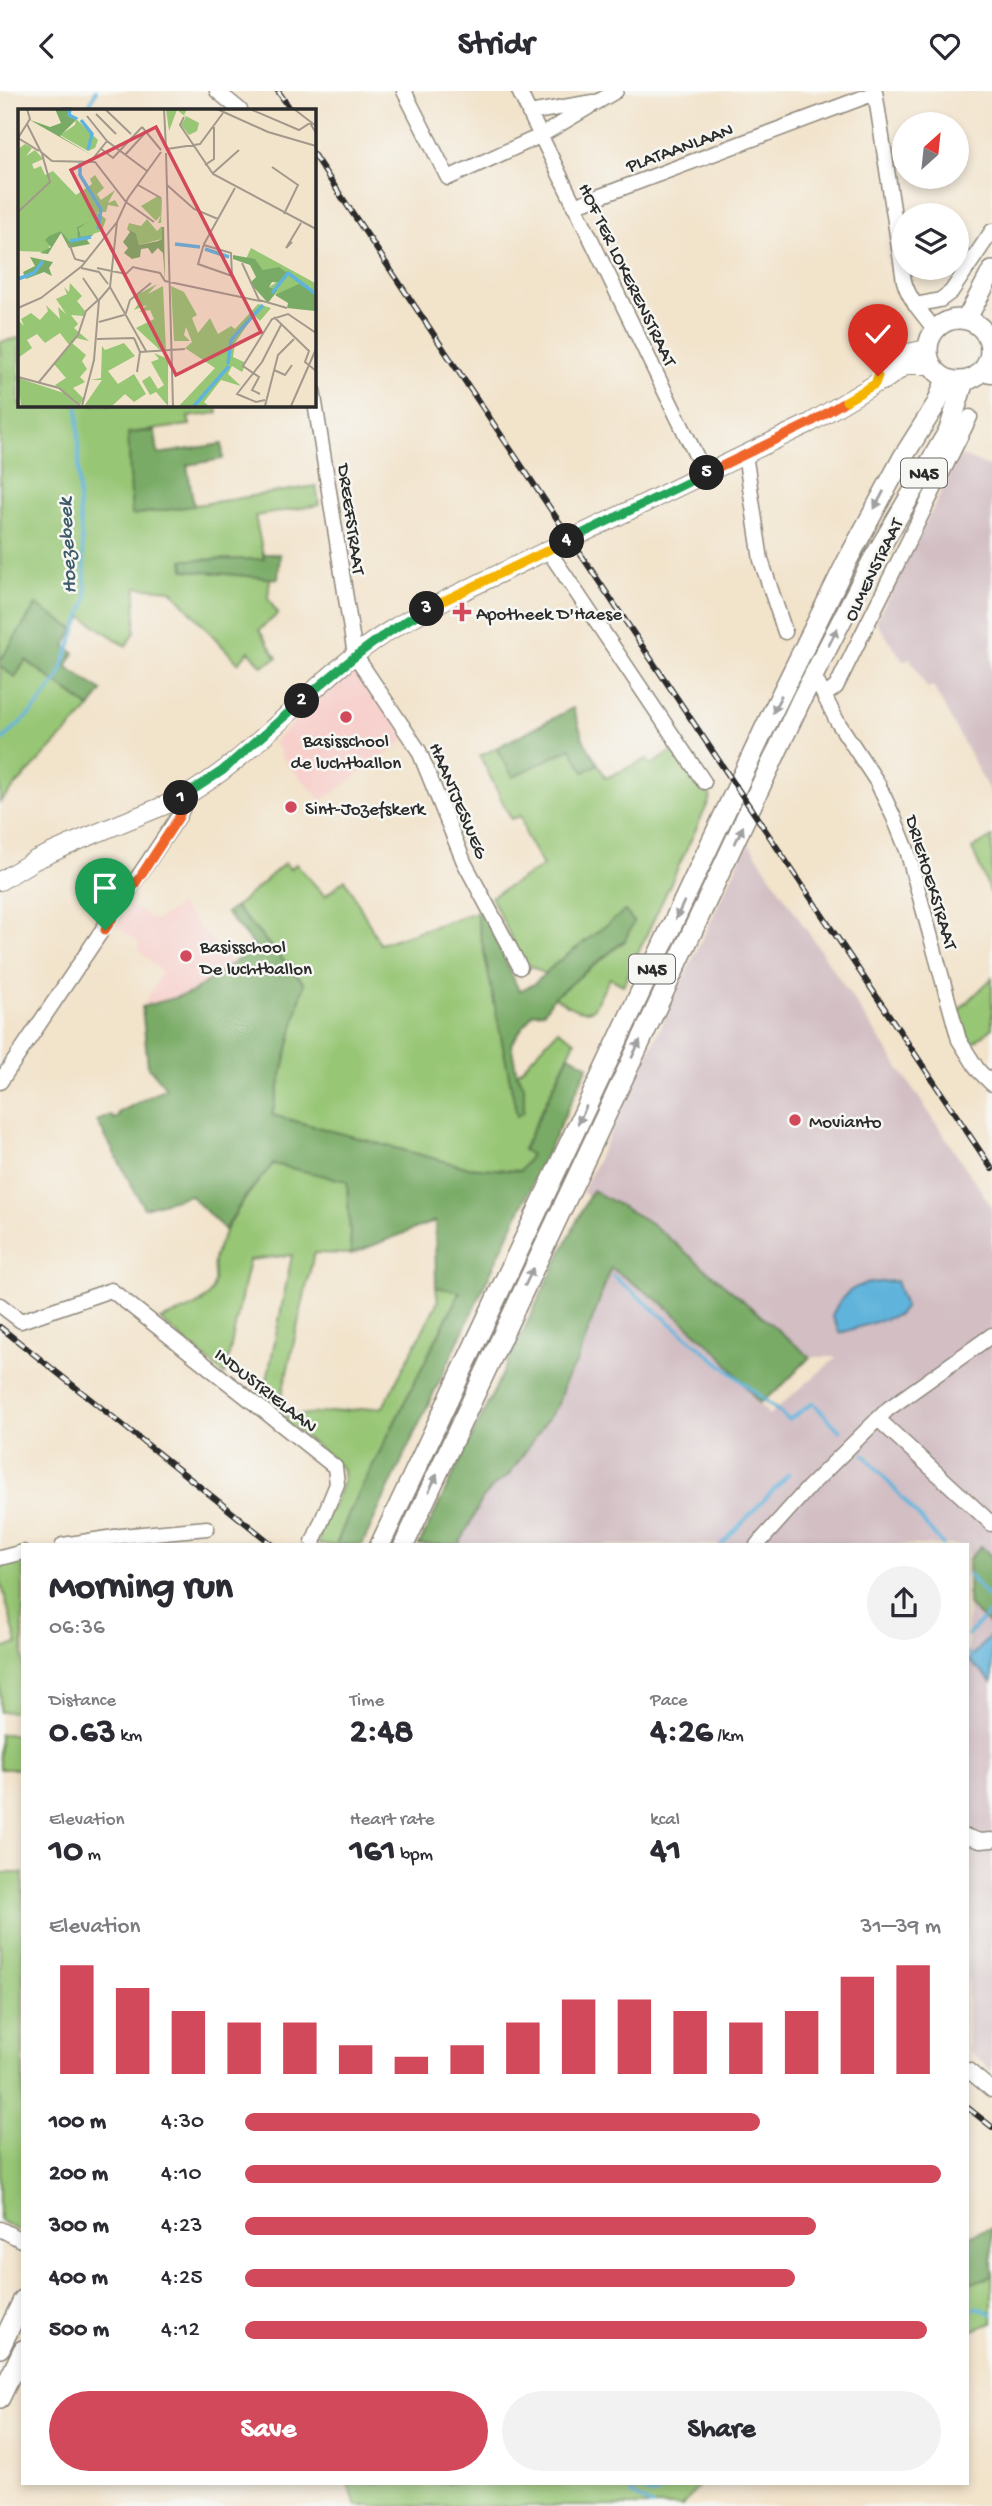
<!DOCTYPE html>
<html lang="en">
<head>
<meta charset="utf-8">
<style>
	body { margin:0; font-family:"Gochi Hand",sans-serif; background:#f2f2f3; color:#2b2b33; height:100vh; display:flex; flex-direction:column; font-size:26px; white-space:nowrap }
	* { box-sizing:border-box; margin:0 }
	p { font-size:23px; color:#7c7c81 }
	.icon { flex:none; width:38px; height:38px; fill:none; stroke:currentColor; stroke-width:2; stroke-linecap:round; stroke-linejoin:round }
	.map { position:relative; flex:1; overflow:hidden }
	.side { position:absolute; left:21px; top:1452px; width:948px; height:942px; display:flex; flex-direction:column; background:#fff; border-radius:0px; box-shadow:0 4px 10px #0003 }
	.side>* { flex:none }
	.needle { width:46px; rotate:27deg }
	.controls { position:absolute; left:892px; top:21px; display:grid; gap:14px }
	.controls a { display:grid; place-items:center; width:77px; height:77px; border-radius:50%; background:#fff; box-shadow:0 4px 10px #0003; font-size:35px }
	.pin { position:absolute; display:grid; place-items:center; width:60px; height:60px; color:#fff; margin:-72px -30px; border-radius:50% 50% 50% 0; rotate:-45deg; box-shadow:0 0 7px #0007 }
	.pin .icon { rotate:45deg }
	.km { position:absolute; width:35px; height:35px; margin:-18px; border-radius:50%; background:#222; color:#fff; font-size:19px; line-height:35px; text-align:center }
	.round { display:grid; place-items:center; flex:none; width:74px; height:74px; border-radius:37px; background:#f2f2f3 }
	.summary { display:flex; align-items:center; justify-content:space-between; height:119px; padding:0 28px }
	h1 { font-size:38px; font-weight:700; line-height:52px }
	.figures { display:grid; grid-template-columns:repeat(3,1fr); gap:10px; height:119px; padding:7px 28px }
	.figures div { display:grid; align-content:center }
	.figures b { font-size:35px; font-weight:700 }
	.figures small { font-size:19px; font-weight:400 }
	.figures p { font-size:19px }
	.chart { height:196px; padding:14px 28px }
	.chart p { display:flex; justify-content:space-between }
	.chart svg { width:100%; height:126px; margin-top:7px; stroke:#d1495b; stroke-width:6 }
	.action { display:flex; gap:14px; margin-top:auto; padding:14px 28px }
	.action a { flex:1; height:80px; border-radius:42px; background:#d1495b; color:#fff; font-size:28px; font-weight:700; line-height:80px; text-align:center }
	.action a+a { background:#f2f2f3; color:#2b2b33 }
	ul { padding:0 28px; list-style:none; font-size:23px }
	li { display:grid; grid-template-columns:112px 84px 1fr; align-items:center; height:52px }
	li i { height:18px; border-radius:9px; background:#d1495b }
	header { display:flex; justify-content:space-between; align-items:center; height:91px; padding:0 28px; background:#fff; font-size:32px; font-weight:700 }
	.map>svg:first-child { display:block }
	.built { fill:#f7d0cc }
	.industrial { fill:#d2bec3 }
	.green { fill:#97c675; stroke:#617850; stroke-width:2 }
	.forest { fill:#79ab66; stroke:#526b48; stroke-width:2 }
	.water { fill:#60b4dc; stroke:#467084; stroke-width:2 }
	.lines { fill:none; stroke-linecap:round; stroke-linejoin:round }
	.stream { stroke:#60b4dc; stroke-width:3.5 }
	.minor-casing { stroke:#8e877b; stroke-width:17 }
	.major-casing { stroke:#8e877b; stroke-width:20 }
	.highway-casing { stroke:#8e877b; stroke-width:22 }
	.minor { stroke:#fff; stroke-width:14 }
	.major { stroke:#fff; stroke-width:18 }
	.highway { stroke:#fff; stroke-width:19 }
	.rail-casing { stroke:#2b2b2b; stroke-width:6 }
	.rail { stroke:#f6f6f2; stroke-width:3.5; stroke-dasharray:10; stroke-linecap:butt }
	.oneway { fill:#a0a0a0 }
	.split-1-casing { stroke:#fff; stroke-width:14 }
	.split-2-casing { stroke:#fff; stroke-width:14 }
	.split-3-casing { stroke:#fff; stroke-width:14 }
	.split-4-casing { stroke:#fff; stroke-width:14 }
	.split-5-casing { stroke:#fff; stroke-width:14 }
	.split-6-casing { stroke:#fff; stroke-width:14 }
	.split-7-casing { stroke:#fff; stroke-width:14 }
	.split-1 { stroke:#f0652b; stroke-width:9 }
	.split-2 { stroke:#22a559; stroke-width:9 }
	.split-3 { stroke:#22a559; stroke-width:9 }
	.split-4 { stroke:#f5b400; stroke-width:9 }
	.split-5 { stroke:#22a559; stroke-width:9 }
	.split-6 { stroke:#f0652b; stroke-width:9 }
	.split-7 { stroke:#f5b400; stroke-width:9 }
	.poi-dot { fill:#d1495b; stroke:#f6f6f2; stroke-width:2.5 }
	.labels { text-anchor:middle; stroke-width:5; stroke-linejoin:round; paint-order:stroke }
	.shield { fill:#f6f6f2; stroke:#686867; stroke-width:2 }
	.shield-label { font-size:18px; font-weight:bold; fill:#2b2b2b }
	.street-label { font-size:19px; fill:#2b2b2b; stroke:#f6f6f2 }
	.poi-label { font-size:19px; fill:#2b2b2b; stroke:#f6f6f2; text-anchor:start }
	.water-label { font-size:21px; font-style:italic; fill:#3e5b69; stroke:#f6f6f2 }
	.inset-river { fill:none; stroke:#60b4dc; stroke-width:3.5 }
	.inset-road { fill:none; stroke:#a2998b; stroke-width:2 }
	.view { fill:#d1495b; fill-opacity:0.15; stroke:#d1495b; stroke-width:3.5 }
	.inset-edge { fill:none; stroke:#2b2b2b; stroke-width:3.5 }
</style>
</head>
<body>
<header><svg class="icon" aria-label="back" viewBox="0 0 24 24"><path d="M15 5l-7 7 7 7"/></svg>Stridr<svg class="icon" aria-label="heart" viewBox="0 0 24 24"><path d="M12 20l-8-8c-3-5 5-10 8-4 3-6 11-1 8 4z"/></svg></header>
<div class="map">
<svg width="992" height="2415" viewBox="0 0 992 2415">
	<rect width="100%" height="100%" fill="#f6f6f2"/>
	<filter id="ink" filterUnits="userSpaceOnUse"><feTurbulence type="fractalNoise" baseFrequency=".0143" numOctaves="2"/><feDisplacementMap in="SourceGraphic" scale="14" xChannelSelector="R" yChannelSelector="G"/><feConvolveMatrix kernelMatrix="1 2 1 2 8 2 1 2 1" color-interpolation-filters="sRGB"/></filter>
	<filter id="wash" filterUnits="userSpaceOnUse"><feTurbulence type="fractalNoise" baseFrequency=".00686" numOctaves="4" result="noise"/><feDisplacementMap in="SourceGraphic" scale="28" xChannelSelector="R" yChannelSelector="G"/><feGaussianBlur stdDeviation="1.57" result="paint"/><feColorMatrix in="noise" values="0 0 0 0 0 0 0 0 0 0 0 0 0 0 0 0 0 1.4 0 .05"/><feComposite in="paint" operator="in"/></filter>
	<g filter="url(#wash)">
		<rect width="100%" height="100%" fill="#f2e3cb"/>
		<!-- built -->
		<path class="built" d="M354,577L377,603L406,649L322,710L283,668L279,662L281,660L273,651Z
			M179,814L233,872L191,902L142,916L162,882L139,859L138,851L117,835L131,815L156,830Z"/>
		<!-- industrial -->
		<path class="industrial" d="M960,364L992,377V705L933,595L927,597L910,567L903,570L876,530Z
			M748,751L992,1116V1980L968,1959V1454H459L483,1407L495,1394L509,1384L558,1313L565,1290L578,1269L611,1177L662,1212L719,1262L769,1324L837,1266H810L651,1132L582,1102Z"/>
		<!-- green -->
		<path class="green" d="M19,247V313H216L218,322L188,326L190,334L128,342L132,424L316,395L319,414L255,425L264,468L184,469L185,479L270,487L268,507L278,523L259,539L277,567L262,575L249,560L238,572L171,499L136,496L135,541L126,555L83,526L74,538L36,515L0,570V251Z
			M25,569L90,617L0,711V576L15,585Z
			M496,657L513,686L571,657L584,680L598,673L606,687L647,668L651,674L678,657L711,706L623,894L610,887L593,918C580,925 566,913 554,906L625,850L624,821L545,883L523,871L491,806L543,775L526,745L521,725L511,728L480,665Z
			M992,746V805L972,758Z
			M285,772L290,778L296,773L325,805L345,788L380,853L476,821L517,1024L524,1020V995L517,983L558,939L575,950L523,1058L531,1064L520,1080L466,1076L272,1024L304,892L235,816Z
			M992,887V937L971,954L958,920Z
			M273,1073L347,1090L351,1163L314,1162L277,1326L383,1316L438,1210L436,1196L460,1200L349,1422L336,1454H319C317,1427 346,1407 343,1379C320,1354 289,1336 262,1314L292,1164L249,1169L225,1284L160,1229C174,1223 197,1218 208,1205C220,1189 210,1180 215,1164C228,1129 248,1101 273,1073Z
			M23,1468V1620L0,1621V1559L17,1553L0,1487V1474Z
			M0,1643H23V1678H0Z
			M0,1782H23V2142L0,2130Z
			M992,2185V2232L968,2241V2193Z
			M347,2392H701L683,2415H357Z"/>
		<!-- forest -->
		<path class="forest" d="M155,340L158,363L222,353L223,368L187,374L194,415L132,424L128,342Z
			M263,463H280L278,488L184,479L183,469L264,468Z
			M36,514L74,538L65,555L74,562L66,575L102,600L90,617L26,569L15,586L0,576V570Z
			M573,617L584,650L598,673L584,681L571,657L513,686L496,657Z
			M235,816L304,892L272,1024L466,1076L520,1080L531,1064L523,1059L569,964L588,975L362,1454H336L349,1422L460,1201L436,1196L435,1130L351,1163L347,1090L273,1073L244,1107L225,1139L190,1104L144,1117L97,1030L111,1024L114,1028L119,1025L118,1022L166,997L148,975L142,916L191,902L255,856L226,822Z
			M482,817L519,900L534,893L554,874L625,820L634,831L625,849L554,906L544,921L533,922L511,953L517,983L524,995V1020L517,1025L476,821Z
			M592,1099L651,1132L810,1266L779,1298L759,1312L719,1262L662,1212L611,1177L578,1269L565,1290L558,1313L509,1384L495,1394L483,1407L459,1454H419Z
			M981,1455L992,1466V1536L968,1514V1469Z
			M992,2137V2185L968,2193V2145Z"/>
		<!-- water -->
		<path class="water" d="M896,1190L905,1216L898,1224L840,1242L832,1225C846,1192 863,1192 896,1190Z
			M990,1545L992,1547V1591L968,1569Z"/>
		<g class="lines">
			<!-- stream -->
			<path class="stream" d="M87,19L96,0
				M0,651L36,617L58,588L87,508L79,417L78,313
				M613,1185L789,1329L813,1312L840,1340
				M864,1363L943,1454
				M721,1454L789,1383
				M968,1483L992,1511
				M968,1544L992,1519
				M968,1563L971,1566
				M968,2215L969,2220L978,2216L992,2223
				M652,2415L632,2403V2398L642,2397L651,2404L658,2403L660,2398L658,2392"/>
		</g>
	</g>
	<g filter="url(#ink)">
		<g class="lines">
			<!-- minor casing -->
			<g class="minor-casing">
				<path id="minor" d="M217,0L240,19
					M404,0L448,87L540,45L616,0
					M519,0L705,383
					M875,0L904,190C909,209 923,223 935,239
					M529,22L593,11
					M574,115L875,2
					M915,214L940,209L951,201L992,140
					M989,264L992,266
					M980,282L992,284
					M313,299L355,564L419,660L464,771L520,876
					M745,363L761,469L785,541
					M548,459L704,691
					M814,585L837,630L877,691L894,727L907,759L959,949L978,979L992,993
					M824,605L836,596L970,326
					M0,991L179,725L183,716L180,708
					M0,1214L21,1230L111,1199L335,1376L337,1393L313,1451L314,1454
					M878,1328L992,1433
					M63,1454L121,1445L207,1437
					M757,1454L809,1396L888,1318L992,1244
					M0,1467L23,1461
					M968,1746L980,1750L992,1749
					M968,1979L992,1999
					M0,2138L23,2150"/>
			</g>
			<!-- major casing -->
			<g class="major-casing">
				<path id="major" d="M892,271L907,262L927,258
					M0,790L35,769L80,749L180,708C247,671 296,610 355,564C383,541 415,525 447,508L810,332L875,293L885,289L906,274H932"/>
			</g>
			<!-- highway casing -->
			<g class="highway-casing">
				<path id="highway" d="M928 259a31 31 0 1 1 62 0a31 31 0 1 1-62 0Z
					M966,229L992,180
					M380,1454L770,626L847,470L903,366L937,312L946,288
					M404,1454L802,607L872,470L949,339L964,290
					M0,2257L23,2209
					M0,2307L23,2259"/>
			</g>
			<!-- minor -->
			<use href="#minor" class="minor"/>
			<!-- major -->
			<use href="#major" class="major"/>
			<!-- highway -->
			<use href="#highway" class="highway"/>
			<!-- rail casing -->
			<g class="rail-casing">
				<path id="rail" d="M278,0L291,19
					M313,63L992,1078
					M0,1236L273,1454
					M968,2017L992,2036"/>
			</g>
			<!-- rail -->
			<use href="#rail" class="rail"/>
		</g>
		<!-- one-way arrows -->
		<defs><path id="oneway-solid" d="M-6-.8H1V-3.2L6.5 0L1 3.2V.8H-6Z" transform="scale(1.75)"/></defs>
		<g class="oneway">
			<use href="#oneway-solid" transform="translate(879 409) rotate(118)"/>
			<use href="#oneway-solid" transform="translate(833 546) rotate(-63)"/>
			<use href="#oneway-solid" transform="translate(777 613) rotate(116)"/>
			<use href="#oneway-solid" transform="translate(739 744) rotate(-65)"/>
			<use href="#oneway-solid" transform="translate(680 819) rotate(115)"/>
			<use href="#oneway-solid" transform="translate(636 958) rotate(-65)"/>
			<use href="#oneway-solid" transform="translate(582 1024) rotate(115)"/>
			<use href="#oneway-solid" transform="translate(529 1186) rotate(-65)"/>
			<use href="#oneway-solid" transform="translate(433 1392) rotate(-65)"/>
		</g>
	</g>
	<g class="lines" filter="url(#ink)">
		<!-- split-1 casing -->
		<g class="split-1-casing">
			<path id="split-1" d="M105,839L179,726L183,716L181,707"/>
		</g>
		<!-- split-2 casing -->
		<g class="split-2-casing">
			<path id="split-2" d="M181,707L222,680L302,610"/>
		</g>
		<!-- split-3 casing -->
		<g class="split-3-casing">
			<path id="split-3" d="M302,610C343,574 379,544 427,518"/>
		</g>
		<!-- split-4 casing -->
		<g class="split-4-casing">
			<path id="split-4" d="M427,518L567,450"/>
		</g>
		<!-- split-5 casing -->
		<g class="split-5-casing">
			<path id="split-5" d="M567,450L707,382"/>
		</g>
		<!-- split-6 casing -->
		<g class="split-6-casing">
			<path id="split-6" d="M707,382L810,332L846,310"/>
		</g>
		<!-- split-7 casing -->
		<g class="split-7-casing">
			<path id="split-7" d="M846,310L875,293L878,285"/>
		</g>
		<!-- split-1 -->
		<use href="#split-1" class="split-1"/>
		<!-- split-2 -->
		<use href="#split-2" class="split-2"/>
		<!-- split-3 -->
		<use href="#split-3" class="split-3"/>
		<!-- split-4 -->
		<use href="#split-4" class="split-4"/>
		<!-- split-5 -->
		<use href="#split-5" class="split-5"/>
		<!-- split-6 -->
		<use href="#split-6" class="split-6"/>
		<!-- split-7 -->
		<use href="#split-7" class="split-7"/>
	</g>
	<!-- markers -->
	<g class="poi-dot">
		<path d="M458.5 510.5h7v7h7v7h-7v7h-7v-7h-7v-7h7z"/>
		<circle cx="346" cy="626" r="7"/>
		<circle cx="291" cy="716" r="7"/>
		<circle cx="186" cy="865" r="7"/>
		<circle cx="795" cy="1029" r="7"/>
	</g>
	<g class="labels">
		<!-- shield labels -->
		<g class="shield">
			<rect x="901" y="367.5" width="46" height="29" rx="5"/>
			<rect x="629" y="863.5" width="46" height="29" rx="5"/>
		</g>
		<g class="shield-label">
			<text x="924" y="388">N45</text>
			<text x="652" y="884">N45</text>
		</g>
		<!-- street labels -->
		<g class="street-label">
			<text transform="translate(679 55) rotate(-20)" y="7">PLATAANLAAN</text>
			<text transform="translate(629 183) rotate(64)" y="7">HOF TER LOKERENSTRAAT</text>
			<text transform="translate(353 428) rotate(82)" y="7">DREEFSTRAAT</text>
			<text transform="translate(872 478) rotate(-64)" y="7">OLMENSTRAAT</text>
			<text transform="translate(460 709) rotate(67)" y="7">HAANTJESWEG</text>
			<text transform="translate(933 791) rotate(73)" y="7">DRIEHOEKSTRAAT</text>
			<text transform="translate(267 1298) rotate(38)" y="7">INDUSTRIELAAN</text>
		</g>
		<!-- poi labels -->
		<g class="poi-label">
			<text x="476" y="528">Apotheek D'Haese</text>
			<text x="346" y="655" text-anchor="middle">Basisschool<tspan x="346" dy="22">de luchtballon</tspan></text>
			<text x="305" y="723">Sint-Jozefskerk</text>
			<text x="200" y="861">Basisschool<tspan x="200" dy="22">De luchtballon</tspan></text>
			<text x="809" y="1036">Movianto</text>
		</g>
		<!-- water labels -->
		<g class="water-label">
			<text transform="translate(66 455) rotate(-93)" y="7">Hoezebeek</text>
		</g>
	</g>
	<!-- overview -->
	<g transform="translate(18 18)">
		<rect width="298" height="298" fill="#f2e3cb"/>
		<path d="M148,0H169L166,6L181,14L179,22L171,26L163,16L168,8L159,1L151,22ZM58,10L80,31L77,39L70,42L42,26L57,16ZM7,35L14,39L8,47L17,41L25,50L14,55L16,60L23,57L27,66L35,62L58,86L74,75L72,70L77,66L86,79L79,85L83,91L97,81L90,94L97,91L101,98L90,96L88,103H79L88,110L84,122L63,129L61,118L71,114L59,118L61,130L50,132L43,122L36,126L29,143L0,142V40ZM140,87L144,90L143,114H140L143,106L138,112L123,97ZM129,110L139,122L144,117V130L121,136L118,124L109,120L111,114L123,117ZM233,139L297,174V183L291,177L257,186L260,181L251,178L270,166L245,161L236,150H228ZM52,174L64,187L59,192L67,202L66,207L53,206L60,215L56,219L71,232L58,229L54,234L68,246L64,252L69,260L62,268L67,273L55,279L66,290L62,296L37,276L48,269L36,255L52,237L42,224L27,234L19,225L9,231L14,239L0,249V211L6,217L3,210L13,204L22,211L30,202L28,196L42,210L40,198L48,205L38,190L49,185L46,178L51,183ZM139,175L130,185L145,177L148,241L143,242L118,219L136,210L132,201L121,203L129,196L116,201L122,192L117,187ZM153,177L166,183L179,206L174,209L180,224L192,209L200,225L213,217L217,220L240,195L253,199L242,212L236,206L217,234L215,248L226,253V259L224,263L214,257L210,265L223,277L203,271L186,293L191,297H161L197,259L167,239L174,233L168,218L166,226L172,232H156ZM106,234L117,247L90,262L100,275L116,265L128,285L116,293L107,285L94,297H66L84,271H73L83,269L84,237L87,241ZM136,244L150,250V297L138,283L132,286L124,272L132,267L140,280L146,276L133,253L141,250ZM0,269L46,284L60,297H3Z" fill="#97c675"/>
		<path d="M37,0H53L52,7L60,9L42,27L75,47L12,11L32,18L43,14ZM71,113L61,119L63,128L76,125L69,131L72,135L51,139L43,124L30,145L22,144L33,138L27,131L31,127L43,122L51,132L60,130L59,118ZM144,118H146L147,172L145,144L140,139L134,145L130,139L123,140L122,148L114,150L106,144L110,139L105,133L112,123L109,120L118,124L121,136L140,132L144,130ZM215,146L237,150L245,161L261,158L271,165L264,174L254,173L251,178L260,181L250,194L232,174L238,168L232,156L215,150ZM12,148L35,153L31,159L34,167L26,163L8,170L5,163L17,157ZM285,173L297,183V202L269,199L270,194L257,186Z" fill="#79ab66"/>
		<path class="inset-river" d="M44,0H52L51,6L59,10M63,11L74,25L70,41M62,54V66L83,100L80,120M52,132L73,128M157,135L182,138M187,140L211,148M0,170L16,164L25,152M254,184L270,164L298,185M210,255L213,231L245,196M176,297L211,257"/>
		<path class="inset-road" d="M146,0L148,39M199,0L250,23L298,37M232,0L281,21L292,14L298,24M276,0L298,17M88,1L113,25M78,5L98,25M69,7L89,32L129,62M166,8L162,16L195,65L298,120M9,15L23,43L34,52L77,53L108,93L136,113M124,18L143,41M0,29L12,10L9,0M0,29L21,42M82,39L95,49L124,18M149,40L182,35L205,4M148,44L155,297M107,46L128,23M73,52L89,32M187,56L196,50V18M254,58L280,76L266,105M194,65L221,41M120,76L143,89M149,76L176,100L200,110M0,103L32,73L24,45M274,133L268,139L283,114M51,134L57,150L68,153M186,136L213,144L214,167L180,155L183,145L185,138L186,136V135L217,79M224,154L241,191L269,199M63,159L81,163L90,175M79,159L108,165L115,158L123,160L142,164L147,172L242,192M65,169L80,191M92,178L128,242M0,199L23,189L64,157L99,113L110,89L143,43M107,207L112,191L133,174M256,208L291,242L287,253L298,262M81,213L106,206M116,229L122,243L119,263M79,230L116,229M122,243L167,240M256,261L267,266L274,256M0,268L41,279L62,297M21,273L60,226L68,202L80,191M242,285L234,281L241,268L225,257L254,210L270,205L298,224M247,291L238,293L219,285L244,253L263,216M64,297L76,251L81,191L92,178L99,113M247,297L260,246L276,230M273,297L298,240"/>
		<path class="view" d="M138,18L243,223L158,266L53,61Z"/>
		<rect width="298" height="298" class="inset-edge"/>
	</g>
</svg>
<div class="controls">
<a><svg class="needle" viewBox="-14 -14 28 28"><path d="M0-13l5 13h-10z" fill="#e53935"/><path d="M0 13l5-13h-10z" fill="#7c7c81"/></svg></a>
<a><svg class="icon" aria-label="layers" viewBox="0 0 24 24"><path d="M12 4l9 5-9 5-9-5zM3 14l9 5 9-5"/></svg></a>
</div>
<div class="pin" style="left:105px;top:839px;background:#1e9e55"><svg class="icon" aria-label="arrive" viewBox="0 0 24 24"><path d="M6 21V4h12l-3 4 3 4H6"/></svg></div>
<div class="pin" style="left:878px;top:285px;background:#d93025"><svg class="icon" aria-label="check" viewBox="0 0 24 24"><path d="M5 12l5 5 9-10"/></svg></div>
<b class="km" style="left:181px;top:707px">1</b>
<b class="km" style="left:302px;top:610px">2</b>
<b class="km" style="left:427px;top:518px">3</b>
<b class="km" style="left:567px;top:450px">4</b>
<b class="km" style="left:707px;top:382px">5</b>
<section class="side">
<div class="summary"><div><h1>Morning run</h1><p>06:36</p></div><a class="round"><svg class="icon" aria-label="share" viewBox="0 0 24 24"><path d="M12 15V3M7 8l5-5 5 5M5 13v7h14v-7"/></svg></a></div>
<div class="figures">
<div><p>Distance</p><b>0.63<small> km</small></b></div>
<div><p>Time</p><b>2:48</b></div>
<div><p>Pace</p><b>4:26<small> /km</small></b></div>
</div>
<div class="figures">
<div><p>Elevation</p><b>10<small> m</small></b></div>
<div><p>Heart rate</p><b>161<small> bpm</small></b></div>
<div><p>kcal</p><b>41</b></div>
</div>
<div class="chart"><p><span>Elevation</span>31–39 m</p>
<svg viewBox="0 0 160 44" preserveAspectRatio="none"><path d="M5 44V6M15 44V14M25 44V22M35 44V26M45 44V26M55 44V34M65 44V38M75 44V34M85 44V26M95 44V18M105 44V18M115 44V22M125 44V26M135 44V22M145 44V10M155 44V6"/></svg>
</div>
<ul>
<li><b>100 m</b>4:30<i style="width:74%"></i></li>
<li><b>200 m</b>4:10<i style="width:100%"></i></li>
<li><b>300 m</b>4:23<i style="width:82%"></i></li>
<li><b>400 m</b>4:25<i style="width:79%"></i></li>
<li><b>500 m</b>4:12<i style="width:98%"></i></li>
</ul>
<div class="action"><a>Save</a><a>Share</a></div>
</section>
</div>
</body>
</html>
